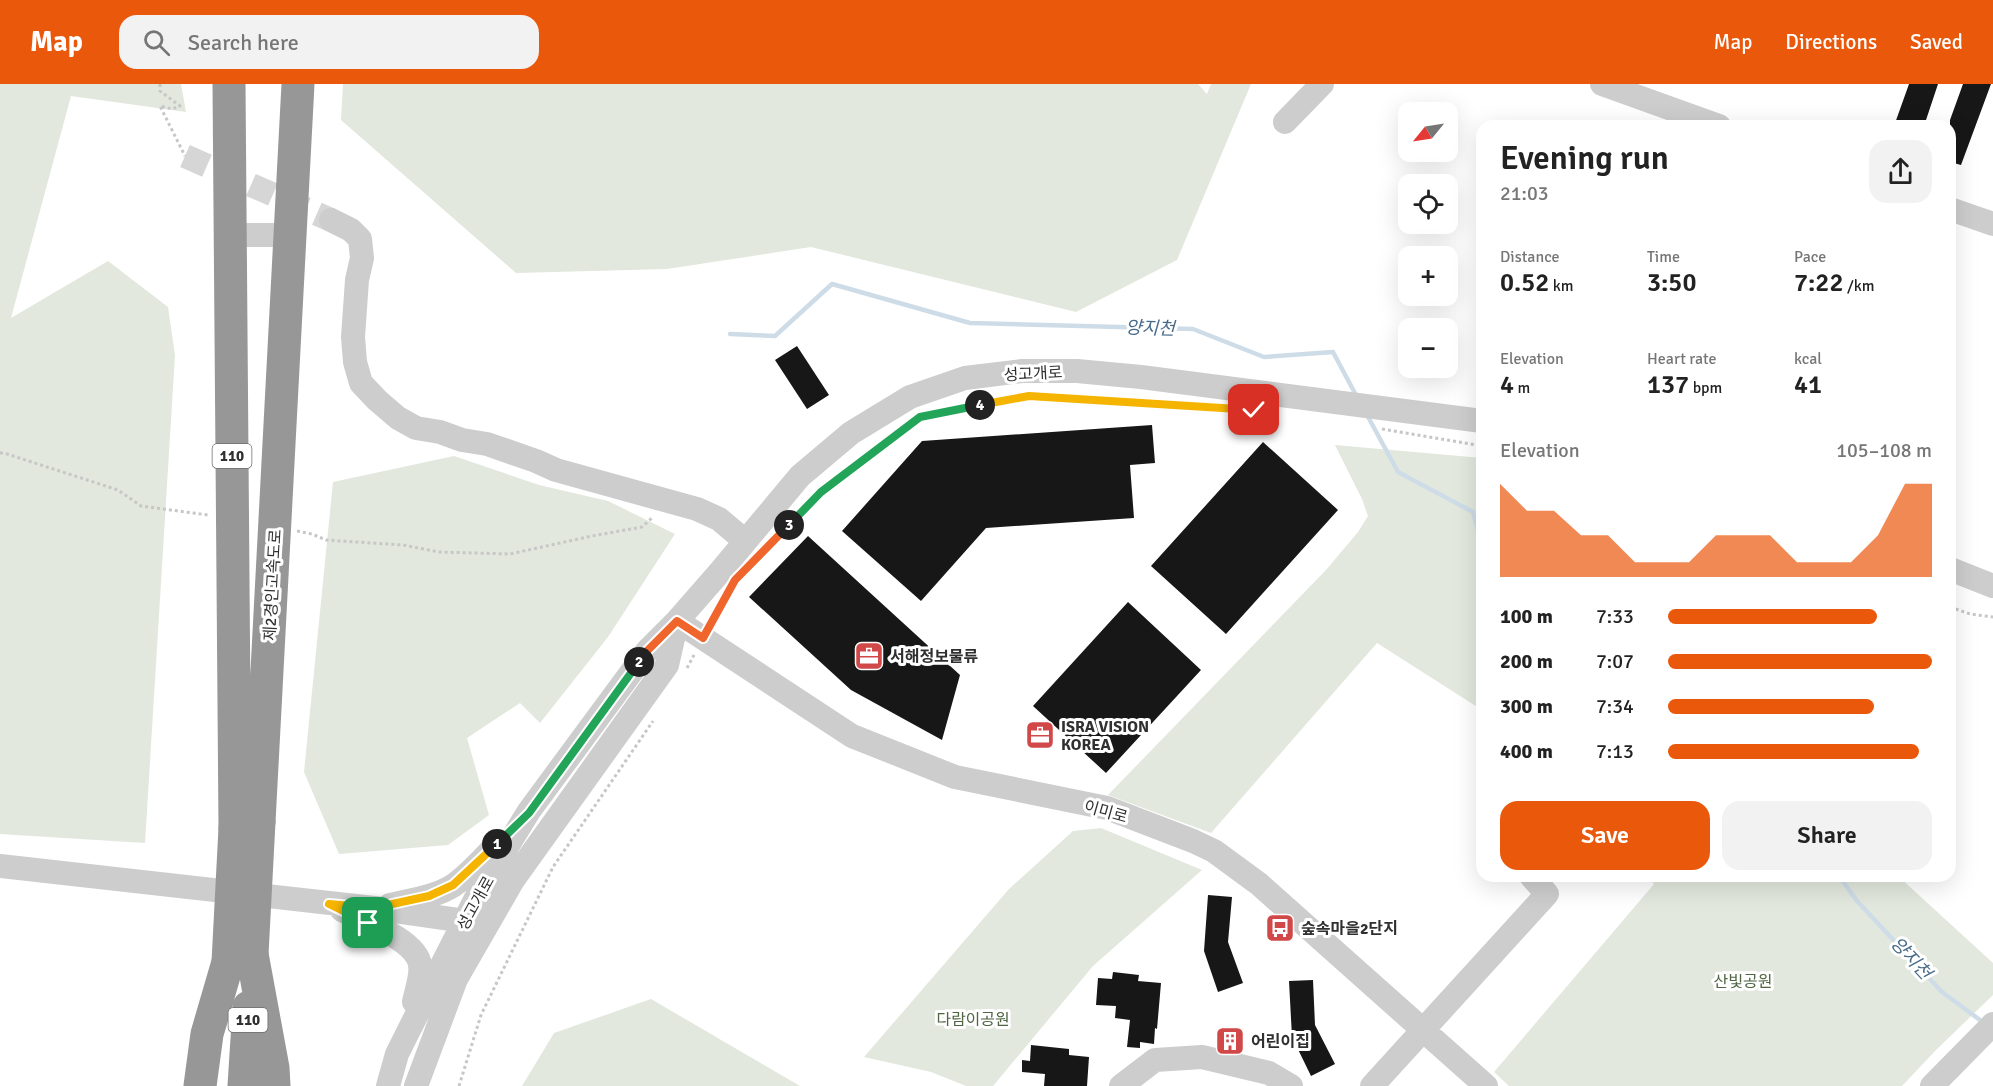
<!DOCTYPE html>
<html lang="en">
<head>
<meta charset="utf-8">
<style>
	body { margin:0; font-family:Signika,"Noto Sans KR",sans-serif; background:#f2f2f2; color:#222; height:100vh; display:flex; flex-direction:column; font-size:22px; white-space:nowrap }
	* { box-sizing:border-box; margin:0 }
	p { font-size:20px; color:#767676 }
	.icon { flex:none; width:33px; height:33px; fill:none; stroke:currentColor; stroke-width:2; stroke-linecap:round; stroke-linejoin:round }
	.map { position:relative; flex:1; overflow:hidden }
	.panel { position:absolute; left:1476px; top:36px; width:480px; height:762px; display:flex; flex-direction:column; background:#fff; border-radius:18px; box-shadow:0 6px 24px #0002 }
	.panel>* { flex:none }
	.needle { width:39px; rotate:240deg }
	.buttons { position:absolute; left:1398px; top:18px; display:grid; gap:12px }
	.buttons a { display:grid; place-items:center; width:60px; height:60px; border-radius:12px; background:#fff; box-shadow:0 6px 24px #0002; font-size:30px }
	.pin { position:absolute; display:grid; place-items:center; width:51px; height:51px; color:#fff; margin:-26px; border-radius:12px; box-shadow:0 3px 9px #0006 }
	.km { position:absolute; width:30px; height:30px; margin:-15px; border-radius:50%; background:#222; color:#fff; font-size:16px; line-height:30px; text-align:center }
	.round { display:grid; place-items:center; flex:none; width:63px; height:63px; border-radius:18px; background:#f2f2f2 }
	.summary { display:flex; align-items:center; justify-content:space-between; height:102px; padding:0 24px }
	h1 { font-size:33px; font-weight:600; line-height:45px }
	.metrics { display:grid; grid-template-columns:repeat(3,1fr); gap:9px; height:102px; padding:6px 24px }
	.metrics div { display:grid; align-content:center }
	.metrics b { font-size:26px; font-weight:600 }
	.metrics small { font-size:16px; font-weight:400 }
	.metrics p { font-size:16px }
	.chart { height:168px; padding:12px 24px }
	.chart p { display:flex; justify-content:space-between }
	.chart svg { width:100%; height:108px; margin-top:6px; fill:#ea580c; opacity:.7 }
	.primary-button { display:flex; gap:12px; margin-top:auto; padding:12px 24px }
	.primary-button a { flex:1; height:69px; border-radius:18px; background:#ea580c; color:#fff; font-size:24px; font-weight:600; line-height:69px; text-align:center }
	.primary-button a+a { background:#f2f2f2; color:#222 }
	ul { padding:0 24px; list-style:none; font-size:20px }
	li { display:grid; grid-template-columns:96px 72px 1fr; align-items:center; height:45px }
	li i { height:15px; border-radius:8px; background:#ea580c }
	header { display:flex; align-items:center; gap:36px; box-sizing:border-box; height:84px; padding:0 30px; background:#ea580c; color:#fff }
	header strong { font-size:28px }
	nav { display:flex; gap:33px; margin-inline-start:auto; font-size:21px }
	.search { width:420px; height:54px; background:#f2f2f2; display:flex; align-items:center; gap:15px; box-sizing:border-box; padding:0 21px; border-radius:18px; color:#767676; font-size:22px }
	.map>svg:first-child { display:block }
	.green { fill:#e2e8dd }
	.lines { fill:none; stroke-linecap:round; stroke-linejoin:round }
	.stream { stroke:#cedce8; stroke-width:4.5 }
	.building { fill:#171717 }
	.minor-tunnel { stroke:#d6d6d6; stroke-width:24; stroke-dasharray:24 12; stroke-linecap:butt }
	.path { stroke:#c7c7c7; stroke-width:3; stroke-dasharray:3 3; stroke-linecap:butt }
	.minor { stroke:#cdcdcd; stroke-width:24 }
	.highway { stroke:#979797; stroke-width:33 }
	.highway-bridge { stroke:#979797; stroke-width:33 }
	.split-1-casing { stroke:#fff; stroke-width:12 }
	.split-2-casing { stroke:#fff; stroke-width:12 }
	.split-3-casing { stroke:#fff; stroke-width:12 }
	.split-4-casing { stroke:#fff; stroke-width:12 }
	.split-5-casing { stroke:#fff; stroke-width:12 }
	.split-1 { stroke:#f5b400; stroke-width:8 }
	.split-2 { stroke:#22a559; stroke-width:8 }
	.split-3 { stroke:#f0652b; stroke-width:8 }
	.split-4 { stroke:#22a559; stroke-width:8 }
	.split-5 { stroke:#f5b400; stroke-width:8 }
	.labels { text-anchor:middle; stroke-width:6; stroke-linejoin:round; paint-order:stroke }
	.shield { fill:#fff; stroke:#6e6e6e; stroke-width:1.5 }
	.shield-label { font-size:15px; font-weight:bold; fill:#303030 }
	.street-label { font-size:16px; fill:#303030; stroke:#fff }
	.poi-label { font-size:16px; font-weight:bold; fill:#303030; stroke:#fff; text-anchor:start }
	.park-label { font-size:16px; fill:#506642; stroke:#fff }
	.water-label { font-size:18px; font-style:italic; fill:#476a89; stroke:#fff }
</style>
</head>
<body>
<header>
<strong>Map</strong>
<div class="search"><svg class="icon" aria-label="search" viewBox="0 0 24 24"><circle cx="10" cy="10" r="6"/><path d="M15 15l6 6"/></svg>Search here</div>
<nav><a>Map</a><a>Directions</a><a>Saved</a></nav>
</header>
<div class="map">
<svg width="1993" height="1002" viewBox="0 0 1993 1002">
	<rect width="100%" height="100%" fill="#fff"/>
	<!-- green -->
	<path class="green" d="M0,0H181L186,28L71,12L11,234L108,177L168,223L175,271L145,759L0,750Z
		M343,0H1198L1207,10L1211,0H1251L1177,176L1076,228L811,163L667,185L516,189L341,36Z
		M1335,361L1482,374V626L1377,559L1211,749L1108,711L1326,486L1358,448L1368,432L1362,415Z
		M454,372L539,401L608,417L675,450L608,553L540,639L520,619L467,654L489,731L448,761L339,770L304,688L333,398Z
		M1101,744L1202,786L1093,882L993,1002H966L931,988L864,973L1009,805L1073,747Z
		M1647,792H1898L1993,879V911L1936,966L1902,1002H1509L1494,988L1654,800Z
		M651,915L800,1002H522L554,949Z"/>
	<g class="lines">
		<!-- stream -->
		<path class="stream" d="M730,250L775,252L832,200L970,239L1193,245L1264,273L1333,268L1357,313
			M1367,331L1398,388L1473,428L1482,463
			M1839,792L1857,817L1942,908L1984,939"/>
	</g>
	<!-- building -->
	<path class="building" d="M1909,0H1938L1924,42H1894Z
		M1963,0H1991L1961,81L1950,78V36Z
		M797,262L829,311L807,325L775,276Z
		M1152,341L1155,379L1130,381L1134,434L986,444L921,517L842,447L922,357Z
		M1263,358L1338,426L1226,550L1151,482Z
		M808,452L960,591L942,656L851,606L749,513Z
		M1128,518L1201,586L1106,689L1033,622Z
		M1208,811L1232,813L1228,858L1243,899L1218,908L1204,867Z
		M1113,888L1139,891L1138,897L1161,899L1157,945L1155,944L1154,960L1140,958V964L1127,963L1130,936L1115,934L1116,922L1096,921L1098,894L1112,895Z
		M1313,896L1315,941L1335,980L1311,992L1292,953L1289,897Z
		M1218,948L1244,951L1242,966L1216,962Z
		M1031,961L1069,965V971L1089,973L1087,1002H1044L1045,990L1022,988V976L1030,977Z"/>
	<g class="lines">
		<!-- minor-tunnel -->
		<path class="minor-tunnel" d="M185,72L331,136"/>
		<!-- path -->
		<path class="path" d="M160,0V7L180,22L172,25L160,22L185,72
			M1382,345L1482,362
			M0,369H4L118,406L141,422L208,431
			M297,447L312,450L326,456L403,461L439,468L510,470L592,452L642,443L653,433
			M770,461L821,408L920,332L1029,312L1214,324
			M1950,523L1970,530L1993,533
			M713,537L727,511
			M687,584L694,571
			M459,1002L481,931L553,783L653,637"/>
		<!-- minor -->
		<path class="minor" d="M1602,0L1719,42
			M1285,38L1322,0
			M1950,125L1993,140
			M331,136L351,146L360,155L362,174L357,196L353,253L355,278L361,299L377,316L398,334L416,344L440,348L462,356L487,360L536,377L556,386L697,425L719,435L745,457
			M231,151H290
			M1950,485L1993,502
			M677,537L852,652L955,693L1107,724L1193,757L1214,767L1259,800L1486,1002
			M0,782L374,824L479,839
			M390,821C410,816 436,813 454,801C471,789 485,772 499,758
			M342,826C363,837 417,856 420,881C422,892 416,907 414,918
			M388,1002L397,970L409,946L477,812L529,727L647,567L677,537L719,489L800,392L851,349L910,313L965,294L1022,287H1077L1141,293L1482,337
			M416,1002L456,895L513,796L667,581L677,537
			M1121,1002L1155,976L1202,973L1269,989L1291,1002
			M1372,1002L1547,810L1531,792
			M1932,1002L1993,940"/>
		<!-- highway -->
		<path class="highway" d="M229,0L235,744
			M259,738L298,0
			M252,870L273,984L274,1002
			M200,1002L207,950L228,878
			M244,1002L249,923"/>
		<!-- highway-bridge -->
		<path class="highway-bridge" d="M252,870L259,738
			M228,878L235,744"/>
	</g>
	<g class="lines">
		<!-- split-1 casing -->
		<g class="split-1-casing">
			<path id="split-1" d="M368,839L329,820L374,824L429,812L453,801L497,760"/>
		</g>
		<!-- split-2 casing -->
		<g class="split-2-casing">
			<path id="split-2" d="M497,760L529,729L639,578"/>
		</g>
		<!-- split-3 casing -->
		<g class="split-3-casing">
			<path id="split-3" d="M639,578L647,567L677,537L703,554L735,496L789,441"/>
		</g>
		<!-- split-4 casing -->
		<g class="split-4-casing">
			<path id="split-4" d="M789,441L821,408L920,333L980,321"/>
		</g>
		<!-- split-5 casing -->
		<g class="split-5-casing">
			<path id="split-5" d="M980,321L1029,312L1254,326"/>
		</g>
		<!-- split-1 -->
		<use href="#split-1" class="split-1"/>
		<!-- split-2 -->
		<use href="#split-2" class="split-2"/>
		<!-- split-3 -->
		<use href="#split-3" class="split-3"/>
		<!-- split-4 -->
		<use href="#split-4" class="split-4"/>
		<!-- split-5 -->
		<use href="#split-5" class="split-5"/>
	</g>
	<!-- icons -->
	<defs>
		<g id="office-square" transform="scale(1.5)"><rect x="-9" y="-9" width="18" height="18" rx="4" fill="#d04948" stroke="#fff"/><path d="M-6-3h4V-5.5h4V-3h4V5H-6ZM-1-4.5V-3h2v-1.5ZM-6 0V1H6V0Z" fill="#fff"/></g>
		<g id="bus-square" transform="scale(1.5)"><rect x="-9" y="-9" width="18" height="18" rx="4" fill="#d04948" stroke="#fff"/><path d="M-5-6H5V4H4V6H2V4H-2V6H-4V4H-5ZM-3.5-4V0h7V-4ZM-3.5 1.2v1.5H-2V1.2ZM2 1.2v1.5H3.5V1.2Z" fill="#fff"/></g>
		<g id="building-square" transform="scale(1.5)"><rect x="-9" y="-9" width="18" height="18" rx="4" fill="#d04948" stroke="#fff"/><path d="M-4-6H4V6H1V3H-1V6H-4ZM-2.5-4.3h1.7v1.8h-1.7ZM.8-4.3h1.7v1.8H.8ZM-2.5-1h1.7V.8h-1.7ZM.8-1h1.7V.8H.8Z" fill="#fff"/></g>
	</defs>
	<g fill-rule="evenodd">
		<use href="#office-square" x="869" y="572"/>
		<use href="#office-square" x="1040" y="651"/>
		<use href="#bus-square" x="1280" y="844"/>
		<use href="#building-square" x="1230" y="957"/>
	</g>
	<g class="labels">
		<!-- shield labels -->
		<g class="shield">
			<rect x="212.5" y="360" width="39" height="24" rx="4.5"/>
			<rect x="228.5" y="924" width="39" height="24" rx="4.5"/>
		</g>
		<g class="shield-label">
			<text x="232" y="377">110</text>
			<text x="248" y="941">110</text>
		</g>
		<!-- street labels -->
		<g class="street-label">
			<text transform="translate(1033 289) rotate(-3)" y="6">성고개로</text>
			<text transform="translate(272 501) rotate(-87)" y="6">제2경인고속도로</text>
			<text transform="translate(1106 727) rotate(16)" y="6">이미로</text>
			<text transform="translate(475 819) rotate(-61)" y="6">성고개로</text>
		</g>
		<!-- poi labels -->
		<g class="poi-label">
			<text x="890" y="578">서해정보물류</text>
			<text x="1061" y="648">ISRA VISION<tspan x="1061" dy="18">KOREA</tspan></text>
			<text x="1301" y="850">숲속마을2단지</text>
			<text x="1251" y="963">어린이집</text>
		</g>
		<!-- park labels -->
		<g class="park-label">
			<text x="1743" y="903">산빛공원</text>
			<text x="973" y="941">다람이공원</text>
		</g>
		<!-- water labels -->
		<g class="water-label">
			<text transform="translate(1150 244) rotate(2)" y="6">양지천</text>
			<text transform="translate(1911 874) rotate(47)" y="6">양지천</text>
		</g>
	</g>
</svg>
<div class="buttons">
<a><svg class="needle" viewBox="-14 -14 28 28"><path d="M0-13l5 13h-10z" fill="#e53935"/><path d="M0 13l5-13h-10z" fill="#767676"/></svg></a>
<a><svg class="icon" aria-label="locate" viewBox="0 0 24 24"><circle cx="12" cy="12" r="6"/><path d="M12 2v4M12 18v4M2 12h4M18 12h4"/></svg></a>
<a>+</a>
<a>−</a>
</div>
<div class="pin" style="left:368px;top:839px;background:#1e9e55"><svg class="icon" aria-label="arrive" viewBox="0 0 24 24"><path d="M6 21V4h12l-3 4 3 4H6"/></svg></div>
<div class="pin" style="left:1254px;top:326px;background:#d93025"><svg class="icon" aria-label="check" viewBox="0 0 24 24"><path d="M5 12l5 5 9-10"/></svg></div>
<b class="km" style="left:497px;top:760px">1</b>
<b class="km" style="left:639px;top:578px">2</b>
<b class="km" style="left:789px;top:441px">3</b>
<b class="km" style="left:980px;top:321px">4</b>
<section class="panel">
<div class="summary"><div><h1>Evening run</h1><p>21:03</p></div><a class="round"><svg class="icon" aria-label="share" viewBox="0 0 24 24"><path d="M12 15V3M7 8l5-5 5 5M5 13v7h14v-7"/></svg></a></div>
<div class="metrics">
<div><p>Distance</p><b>0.52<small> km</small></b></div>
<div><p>Time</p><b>3:50</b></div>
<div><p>Pace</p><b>7:22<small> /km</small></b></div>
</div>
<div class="metrics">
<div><p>Elevation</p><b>4<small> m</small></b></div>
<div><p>Heart rate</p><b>137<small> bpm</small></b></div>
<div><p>kcal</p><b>41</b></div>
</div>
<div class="chart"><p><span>Elevation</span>105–108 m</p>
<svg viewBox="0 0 160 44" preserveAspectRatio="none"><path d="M0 44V6L10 17L20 17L30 27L40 27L50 38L60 38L70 38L80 27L90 27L100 27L110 38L120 38L130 38L140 27L150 6L160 6V44z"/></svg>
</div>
<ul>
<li><b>100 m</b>7:33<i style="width:79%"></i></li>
<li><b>200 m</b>7:07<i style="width:100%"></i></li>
<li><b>300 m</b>7:34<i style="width:78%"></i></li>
<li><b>400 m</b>7:13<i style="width:95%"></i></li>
</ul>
<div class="primary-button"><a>Save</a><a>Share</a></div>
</section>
</div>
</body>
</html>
